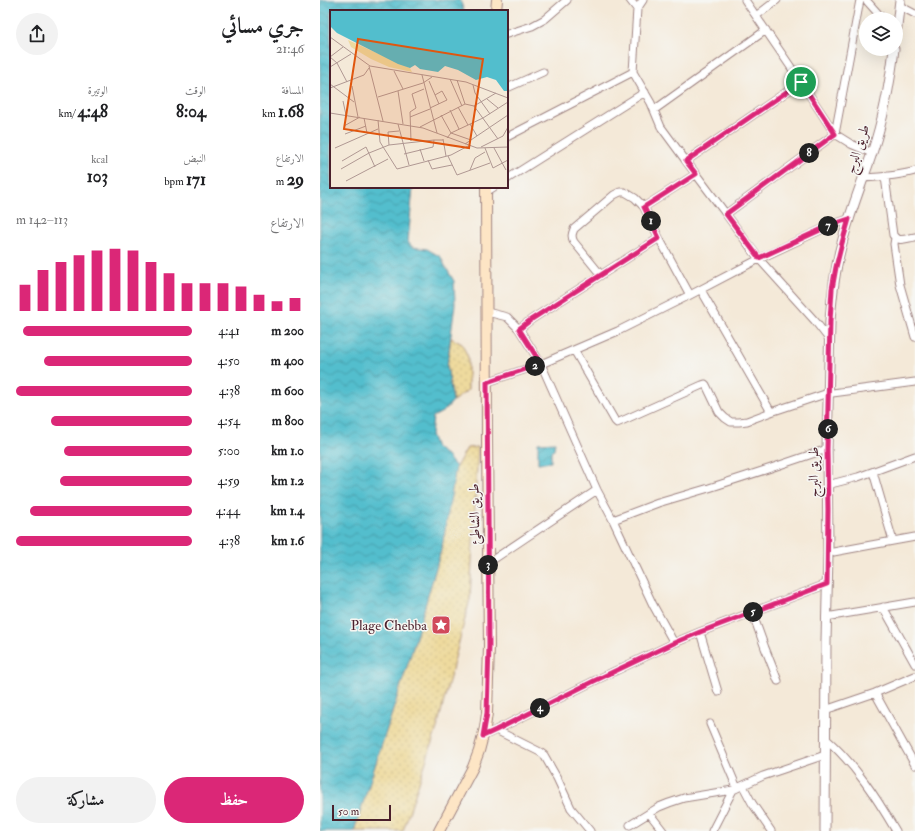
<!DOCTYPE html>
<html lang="ar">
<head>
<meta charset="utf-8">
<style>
	body { margin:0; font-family:"IM FELL Double Pica",Amiri,serif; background:#f2f2f2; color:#202124; direction:rtl; height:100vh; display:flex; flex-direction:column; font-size:15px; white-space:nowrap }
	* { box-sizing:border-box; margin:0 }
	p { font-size:13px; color:#757577 }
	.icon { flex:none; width:22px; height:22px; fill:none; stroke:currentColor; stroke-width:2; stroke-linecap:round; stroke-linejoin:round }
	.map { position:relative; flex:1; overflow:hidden; direction:ltr }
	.drawer { display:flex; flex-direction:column; background:#fff; width:320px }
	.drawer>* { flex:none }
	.buttons { position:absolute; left:539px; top:12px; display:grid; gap:8px }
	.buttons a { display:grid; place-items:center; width:44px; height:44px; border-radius:50%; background:#fff; box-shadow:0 4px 16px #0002; font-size:20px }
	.scale { position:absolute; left:12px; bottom:10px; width:59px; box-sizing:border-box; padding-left:4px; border:2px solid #4a1f2b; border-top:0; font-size:11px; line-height:14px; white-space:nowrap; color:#4a1f2b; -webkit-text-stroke:3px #f6f6f2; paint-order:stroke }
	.pin { position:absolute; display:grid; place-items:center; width:34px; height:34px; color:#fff; margin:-17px; border:2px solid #fff; border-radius:50%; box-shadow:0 1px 4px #0007 }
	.km { position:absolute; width:20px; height:20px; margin:-10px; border-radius:50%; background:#222; color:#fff; font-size:11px; line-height:20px; text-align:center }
	.round { display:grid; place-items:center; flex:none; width:42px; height:42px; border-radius:21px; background:#f2f2f2 }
	.overview { display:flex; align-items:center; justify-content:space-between; height:68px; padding:0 16px }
	h1 { font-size:22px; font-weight:700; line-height:30px }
	.metrics { display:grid; grid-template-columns:repeat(3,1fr); gap:6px; height:68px; padding:4px 16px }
	.metrics div { display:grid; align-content:center }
	.metrics b { font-size:17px; font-weight:700 }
	.metrics small { font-size:11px; font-weight:400 }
	.metrics p { font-size:11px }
	.chart { height:112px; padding:8px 16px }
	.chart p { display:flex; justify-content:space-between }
	.chart svg { width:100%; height:72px; margin-top:4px; stroke:#db2777; stroke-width:6 }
	.action { display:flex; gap:8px; margin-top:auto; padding:8px 16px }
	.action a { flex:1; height:46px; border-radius:24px; background:#db2777; color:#fff; font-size:16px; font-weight:700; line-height:46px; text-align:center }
	.action a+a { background:#f2f2f2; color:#202124 }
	ul { padding:0 16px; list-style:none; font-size:13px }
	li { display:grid; grid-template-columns:64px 48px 1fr; align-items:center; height:30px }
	li i { height:10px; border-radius:5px; background:#db2777 }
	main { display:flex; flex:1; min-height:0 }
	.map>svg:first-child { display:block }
	.sand { fill:url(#sand-dots); stroke:#9c7c64 }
	.water { fill:url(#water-waves); stroke:#4e6e7c }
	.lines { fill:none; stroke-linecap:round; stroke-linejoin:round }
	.minor-casing { stroke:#9f8482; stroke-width:9 }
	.tertiary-casing { stroke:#9f8482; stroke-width:11 }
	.secondary-casing { stroke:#9f8482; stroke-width:12 }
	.minor { stroke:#fff; stroke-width:7 }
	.tertiary { stroke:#fff; stroke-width:9 }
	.secondary { stroke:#fde5c5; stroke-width:10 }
	.route-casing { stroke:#fff; stroke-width:8 }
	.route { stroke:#db2777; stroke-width:5 }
	.labels { text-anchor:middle; stroke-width:3; stroke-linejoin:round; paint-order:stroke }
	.street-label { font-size:14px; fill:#4a1f2b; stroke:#f6f6f2 }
	.poi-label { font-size:14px; fill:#4a1f2b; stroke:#f6f6f2; text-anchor:end }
	.inset-road { fill:none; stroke:#b09893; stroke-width:1 }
	.view { fill:#e0560e; fill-opacity:0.15; stroke:#e0560e; stroke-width:2 }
	.inset-edge { fill:none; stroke:#4a1f2b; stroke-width:2 }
</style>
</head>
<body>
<main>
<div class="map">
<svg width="595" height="831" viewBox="0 0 595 831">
	<defs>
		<pattern id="sand-dots" width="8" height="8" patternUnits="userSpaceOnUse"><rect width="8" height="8" fill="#eeda9e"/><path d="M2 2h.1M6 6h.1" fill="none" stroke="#cebb88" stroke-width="1.8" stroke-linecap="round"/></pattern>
		<pattern id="water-waves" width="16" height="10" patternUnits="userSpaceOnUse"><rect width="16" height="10" fill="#52becd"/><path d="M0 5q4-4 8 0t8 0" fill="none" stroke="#469aa7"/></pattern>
	</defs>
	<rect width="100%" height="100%" fill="#f6f6f2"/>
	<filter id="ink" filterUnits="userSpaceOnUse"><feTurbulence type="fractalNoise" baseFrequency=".025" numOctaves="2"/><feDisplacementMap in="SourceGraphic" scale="8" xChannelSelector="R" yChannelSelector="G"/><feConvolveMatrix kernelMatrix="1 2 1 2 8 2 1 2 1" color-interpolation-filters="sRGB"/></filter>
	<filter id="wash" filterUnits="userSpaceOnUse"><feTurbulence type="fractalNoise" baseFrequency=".012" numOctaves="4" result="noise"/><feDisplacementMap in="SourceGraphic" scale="16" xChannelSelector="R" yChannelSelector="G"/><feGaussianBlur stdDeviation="0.9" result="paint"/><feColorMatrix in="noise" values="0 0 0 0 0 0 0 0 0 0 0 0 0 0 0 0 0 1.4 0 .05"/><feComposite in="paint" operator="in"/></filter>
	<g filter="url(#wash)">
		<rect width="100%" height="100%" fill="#f4e9d8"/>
		<!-- sand -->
		<path class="sand" d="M131,338L142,344L148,357V390L133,401L127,366Z
			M158,447L150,599L117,728L83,831H34L92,651L122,547L136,467L147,448Z"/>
		<!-- water -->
		<path class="water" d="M0,0H140L144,11H11V187H93L88,242L92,247L107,249L121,257L125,266L134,281L135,304L127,366L133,401L124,411L113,417L111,434L116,448L126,455L136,467L122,547L92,651L34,831H0Z
			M235,442L234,449L231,452V462L218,463V443Z"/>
	</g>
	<g filter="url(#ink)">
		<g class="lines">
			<!-- minor casing -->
			<g class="minor-casing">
				<path id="minor" d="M310,0L317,9
					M323,0L317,9L313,72L331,103L341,127L366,161L406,214L439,259L495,321L509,339
					M425,0L481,82L515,134L531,144L552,153
					M546,0L563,19
					M580,6L595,14
					M436,16L457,0
					M187,34L212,26L225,19L247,0
					M187,88L223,72
					M334,110L446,30
					M187,137L313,72
					M366,161L481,82
					M565,177L573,235C578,243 587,238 595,237
					M543,178C561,177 578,176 595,171
					M187,179L325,92
					M166,192L174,187
					M324,207L376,174
					M406,214L515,134L540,0
					M575,238L574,244L580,285L595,337
					M281,275L254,242C251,237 252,234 254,229L294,195L300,192H305L315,198L324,207L339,238L370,295
					M381,290L451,412
					M167,312L187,317L199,329L221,364L277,490L293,520L333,605L354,643
					M199,329L212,319L339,238
					M254,350L295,421L297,423L382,385L385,384L386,385L399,412L405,418L411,422H419L427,421L451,412L505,394L595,382
					M167,382L221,364L298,331L370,295L439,259L511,225L529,219
					M553,472L573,541L595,537
					M507,485L538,477L595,456
					M293,520L338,503L389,488L448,469L507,449
					M508,553L573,541
					M168,563L277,490
					M563,607L595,664
					M432,612L445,648L458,681
					M506,617L595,602
					M380,632L398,692
					M555,693L595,765
					M505,710L555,693L595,676
					M390,724L417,788
					M176,730L220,752L224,755L237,778L251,808L270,831
					M163,736L176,730L274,681L354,643L380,632L507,584
					M505,738C535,764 556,797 576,831
					M423,786L432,803L451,831
					M329,813L343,831
					M310,825L339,807L349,803L364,798L413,790L443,776L505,755
					M392,831L413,790"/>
			</g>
			<!-- tertiary casing -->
			<g class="tertiary-casing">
				<path id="tertiary" d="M576,34L580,0
					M505,831L506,641L508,553L507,449L510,321C512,294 515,268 522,243C530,212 542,183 552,153C563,120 570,84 574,49"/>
			</g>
			<!-- secondary casing -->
			<g class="secondary-casing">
				<path id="secondary" d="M176,11L177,0
					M119,831L153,767L159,751L165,728L167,713L169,646L167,441L166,187"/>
			</g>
			<!-- minor -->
			<use href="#minor" class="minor"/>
			<!-- tertiary -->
			<use href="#tertiary" class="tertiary"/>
			<!-- secondary -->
			<use href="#secondary" class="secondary"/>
		</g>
	</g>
	<g class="lines" filter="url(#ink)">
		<!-- route casing -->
		<g class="route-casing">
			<path id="route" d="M481,82L515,134L406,214L439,258L511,225L529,219L522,243L516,267L512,289L510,321L507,449L508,510L507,584L380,632L354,643L274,681L176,730L163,736L167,713L169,646L167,382L221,364L199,329L212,319L339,238L324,207L376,174L366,161Z"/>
		</g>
		<!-- route -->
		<use href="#route" class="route"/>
	</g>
	<!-- icons -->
	<defs>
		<g id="sight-square" transform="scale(1)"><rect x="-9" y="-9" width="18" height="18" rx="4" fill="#d1495b" stroke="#f6f6f2"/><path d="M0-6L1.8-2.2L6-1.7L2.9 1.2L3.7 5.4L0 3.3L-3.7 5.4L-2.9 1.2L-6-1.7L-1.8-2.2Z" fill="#fff"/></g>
	</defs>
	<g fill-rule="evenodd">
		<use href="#sight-square" x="121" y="625"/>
	</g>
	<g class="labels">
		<!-- street labels -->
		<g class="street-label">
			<text transform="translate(537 149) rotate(-73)" y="5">طريق البرج</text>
			<text transform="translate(493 472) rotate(-90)" y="5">طريق البرج</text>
			<text transform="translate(154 514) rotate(-91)" y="5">طريق الشاطئ</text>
		</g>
		<!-- poi labels -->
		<g class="poi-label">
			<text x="107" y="630">Plage Chebba</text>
		</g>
	</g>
	<!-- overview -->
	<g transform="translate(10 10)">
		<rect width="178" height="178" fill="#f4e9d8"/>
		<path d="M18,30L80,58L82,62L59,57L41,49L21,37Z" fill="#eeda9e"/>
		<path d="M0,0H178V81H174L166,70L157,67L146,70L128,60L115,56L108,62L90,59L85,55L80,58L68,54L7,23L0,16Z" fill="#52becd"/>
		<path class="inset-road" d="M0,27L40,56L136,72L178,88M0,47L7,53L17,72M0,47L13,37M39,56L53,111M0,57L21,44M64,61L73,79M92,65L107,123M120,69L132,96M127,70L135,94M99,71L109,94M0,74L24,92M143,75L145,83L160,104M22,76L28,107M0,78L34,65L39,58M68,81L73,114M48,87L93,73L102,67M157,89L168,98M13,91L16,105M144,96L166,83M128,97L138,115M100,98L117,90L112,81L105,85M120,100L129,119M0,103L93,118L147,138L178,137M111,105L121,123L141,130M80,107L100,99M34,108L37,123M48,110L50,132L67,159L121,145L138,136M68,114L79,155M140,114L147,126M14,116L30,107M90,117L135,94L144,96L168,129M15,124L36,116M117,128L121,123L153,108L178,92M113,129L116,146M81,131L80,102L86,98L82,84L94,79M135,134L178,105M59,135L58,122L69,121M151,137L173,126L178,117M5,138L48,119M155,138L163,158L178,150M164,138L176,160M90,139L94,151M74,144L103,137L104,130H113M118,146L127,165L160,153M98,150L102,159L122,155M12,151L36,137L45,157M11,159L39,143L59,135L104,130M140,160L145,148L155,142M16,171L58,149"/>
		<path class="view" d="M28,29L153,49L139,138L14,119Z"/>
		<rect width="178" height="178" class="inset-edge"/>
	</g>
</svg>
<div class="buttons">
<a><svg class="icon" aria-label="layers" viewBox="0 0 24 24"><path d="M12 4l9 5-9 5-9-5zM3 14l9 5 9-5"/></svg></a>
</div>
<div class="scale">50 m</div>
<div class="pin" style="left:481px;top:82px;background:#1e9e55"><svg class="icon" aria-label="arrive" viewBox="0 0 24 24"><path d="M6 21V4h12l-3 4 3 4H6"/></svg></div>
<b class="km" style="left:331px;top:221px">1</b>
<b class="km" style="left:215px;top:366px">2</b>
<b class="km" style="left:168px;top:565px">3</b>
<b class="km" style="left:220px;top:708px">4</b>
<b class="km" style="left:433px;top:612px">5</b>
<b class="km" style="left:508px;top:429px">6</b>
<b class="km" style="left:508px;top:226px">7</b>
<b class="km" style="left:489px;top:153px">8</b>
</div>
<section class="drawer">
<div class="overview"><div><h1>جري مسائي</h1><p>21:46</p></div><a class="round"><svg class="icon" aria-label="share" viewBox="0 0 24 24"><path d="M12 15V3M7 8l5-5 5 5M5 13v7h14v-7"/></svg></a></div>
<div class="metrics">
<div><p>المسافة</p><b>1.68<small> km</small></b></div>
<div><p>الوقت</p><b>8:04</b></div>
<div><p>الوتيرة</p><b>4:48<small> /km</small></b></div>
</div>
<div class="metrics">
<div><p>الارتفاع</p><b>29<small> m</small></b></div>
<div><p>النبض</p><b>171<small> bpm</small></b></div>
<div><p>kcal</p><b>103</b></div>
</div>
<div class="chart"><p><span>الارتفاع</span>113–142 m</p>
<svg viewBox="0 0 160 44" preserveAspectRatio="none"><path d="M5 44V28M15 44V19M25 44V14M35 44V10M45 44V7M55 44V6M65 44V7M75 44V14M85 44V21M95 44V27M105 44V27M115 44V27M125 44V29M135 44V34M145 44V38M155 44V36"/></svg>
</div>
<ul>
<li><b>200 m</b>4:41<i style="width:96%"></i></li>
<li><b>400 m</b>4:50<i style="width:84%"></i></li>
<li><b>600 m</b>4:38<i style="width:100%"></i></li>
<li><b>800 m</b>4:54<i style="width:80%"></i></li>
<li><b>1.0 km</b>5:00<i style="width:73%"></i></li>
<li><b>1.2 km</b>4:59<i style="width:75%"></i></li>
<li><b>1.4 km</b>4:44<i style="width:92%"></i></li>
<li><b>1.6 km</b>4:38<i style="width:100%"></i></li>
</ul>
<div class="action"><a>حفظ</a><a>مشاركة</a></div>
</section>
</main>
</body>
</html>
